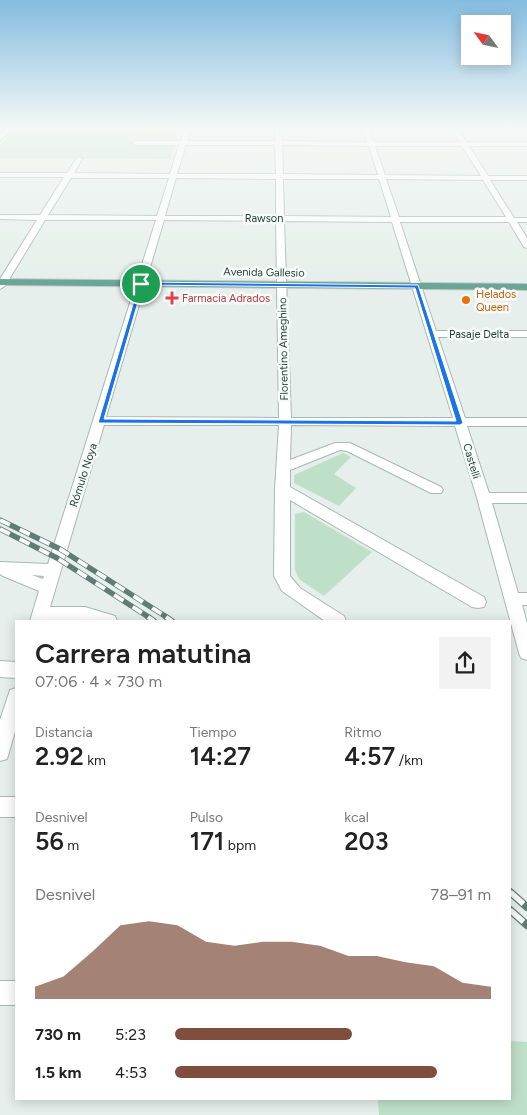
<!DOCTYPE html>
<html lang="es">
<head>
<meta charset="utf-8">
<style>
	body { margin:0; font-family:Figtree,sans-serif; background:#f2f2f2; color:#222; height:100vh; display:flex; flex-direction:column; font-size:19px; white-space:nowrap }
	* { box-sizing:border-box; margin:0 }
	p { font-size:16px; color:#767676 }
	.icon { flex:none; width:28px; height:28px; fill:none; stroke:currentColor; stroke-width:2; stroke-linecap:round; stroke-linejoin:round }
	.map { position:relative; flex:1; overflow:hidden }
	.details { position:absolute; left:15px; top:620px; width:496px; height:480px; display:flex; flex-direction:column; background:#fff; border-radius:0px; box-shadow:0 2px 12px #0003 }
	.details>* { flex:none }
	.needle { width:32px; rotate:303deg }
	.buttons { position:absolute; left:461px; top:15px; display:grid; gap:10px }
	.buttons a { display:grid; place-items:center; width:50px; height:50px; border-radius:0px; background:#fff; box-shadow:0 2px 12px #0003; font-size:25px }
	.pin { position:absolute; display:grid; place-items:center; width:42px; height:42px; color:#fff; margin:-21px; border:2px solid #fff; border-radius:50%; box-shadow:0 1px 5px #0007 }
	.round { display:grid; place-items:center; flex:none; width:52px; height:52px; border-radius:0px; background:#f2f2f2 }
	.overview { display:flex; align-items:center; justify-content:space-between; height:85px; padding:0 20px }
	h1 { font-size:28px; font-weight:600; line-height:38px }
	.metrics { display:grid; grid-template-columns:repeat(3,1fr); gap:8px; height:85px; padding:5px 20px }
	.metrics div { display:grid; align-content:center }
	.metrics b { font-size:25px; font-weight:600 }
	.metrics small { font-size:14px; font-weight:400 }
	.metrics p { font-size:14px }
	.chart { height:140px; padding:10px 20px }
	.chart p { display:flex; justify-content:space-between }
	.chart svg { width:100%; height:90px; margin-top:5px; fill:#804e3d; opacity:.7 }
	ul { padding:0 20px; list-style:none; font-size:16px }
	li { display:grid; grid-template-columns:80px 60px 1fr; align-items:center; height:38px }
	li i { height:12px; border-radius:6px; background:#804e3d }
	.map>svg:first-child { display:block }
	.green { fill:#bfe0c8 }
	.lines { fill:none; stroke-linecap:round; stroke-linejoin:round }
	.minor-casing { stroke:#a8b8b2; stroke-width:2 }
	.major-casing { stroke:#c2cac8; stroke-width:2 }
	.minor { fill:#fff; fill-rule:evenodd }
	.major { fill:#6aa596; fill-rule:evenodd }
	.rail-far2-casing { stroke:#5f7d75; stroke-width:5.5 }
	.rail-far1-casing { stroke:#5f7d75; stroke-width:6 }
	.rail-casing { stroke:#5f7d75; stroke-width:8 }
	.rail-far2 { stroke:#f7fbf9; stroke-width:4; stroke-dasharray:11; stroke-linecap:butt }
	.rail-far1 { stroke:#f7fbf9; stroke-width:4.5; stroke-dasharray:14; stroke-linecap:butt }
	.rail { stroke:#f7fbf9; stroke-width:5.5; stroke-dasharray:18; stroke-linecap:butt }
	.route { fill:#1a73e8; stroke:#fff; fill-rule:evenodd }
	.health-dot { fill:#e0444e; stroke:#f7fbf9; stroke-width:2 }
	.food-dot { fill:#e8710a; stroke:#f7fbf9; stroke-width:2 }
	.labels { text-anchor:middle; stroke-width:5; stroke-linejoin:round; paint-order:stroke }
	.far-street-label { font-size:11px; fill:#24423a; stroke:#f7fbf9 }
	.far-food-label { font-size:11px; fill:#c56008; stroke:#f7fbf9; text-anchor:start }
	.far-health-label { font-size:11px; fill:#be3a42; stroke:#f7fbf9; text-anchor:start }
</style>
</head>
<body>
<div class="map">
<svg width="527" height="1115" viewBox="0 0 527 1115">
	<rect width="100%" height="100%" fill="#e6efeb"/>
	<!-- green -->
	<path class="green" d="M16,127H141L140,130H180L170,159L0,158V146Z
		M343,453L351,457L334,474L356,488L339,506L294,483V475Z
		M304,512L372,552L324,596L299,579L295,570V514Z
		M510,1041L527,1042V1115H379L378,1099H510Z"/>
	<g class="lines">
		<!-- minor casing -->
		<g class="minor-casing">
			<path id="minor" d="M7,127H13L0,141V135Z
				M185,127H191L187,141H275V127H281L282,141L367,142L363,127H369L374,142H460L451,127H457L466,142H527V146H469L488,176H527V180H490L514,218H527V222H517L527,238V248L524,247L509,222H400L436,331H527V337H438L465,418H527V426H467L489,493H527V503H492L518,593H527V605H522L527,623V660L521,658L519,653L477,498L455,426L291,425L290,460L335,443H350L441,487L443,490L441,493H431L347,451L340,450L290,470V487L484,597L486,602L484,607L478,608L472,607L290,500V576L300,588L344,616L346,621H325L282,591L274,576L275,489L279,425H104L50,607H85L115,616L117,621H30L39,591L3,576L0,574V562L48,564L156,220H45L5,286L0,289V279L37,220L0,219V215H40L64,177H0V173H67L77,158L79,157L82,159L74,173L170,174L179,145H136L133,143L136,141H181ZM186,145H275L276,174H177ZM282,145L369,146L378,175L283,174ZM375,146H462L481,176L385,175ZM71,178H169L157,216L48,215ZM176,178L276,179V216H165ZM283,179H379L391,217L284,216ZM386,179L483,180L506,217H399ZM164,220L276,221L279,418L106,417ZM284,221L392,222L453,418H291ZM32,575L44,576L43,579Z
				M0,661L16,662V678L0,677Z
				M16,688V728L7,759L0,761V720L10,690Z
				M0,797H16V817H0Z
				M0,981H16V1005H0Z"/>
		</g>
		<!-- major casing -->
		<g class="major-casing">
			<path id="major" d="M0,279L527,284V290L0,285Z"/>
		</g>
		<!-- minor -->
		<use href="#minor" class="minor"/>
		<!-- major -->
		<use href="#major" class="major"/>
		<!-- rail-far2 casing -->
		<g class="rail-far2-casing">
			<path id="rail-far2" d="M0,520L60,549L168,618
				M0,529L57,558L150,618"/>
		</g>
		<!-- rail-far1 casing -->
		<g class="rail-far1-casing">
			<path id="rail-far1" d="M148,617L154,621
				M166,617L172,621"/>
		</g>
		<!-- rail casing -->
		<g class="rail-casing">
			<path id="rail" d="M510,892L527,907
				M510,910L527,925"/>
		</g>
		<!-- rail-far2 -->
		<use href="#rail-far2" class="rail-far2"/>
		<!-- rail-far1 -->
		<use href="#rail-far1" class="rail-far1"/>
		<!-- rail -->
		<use href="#rail" class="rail"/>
	</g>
	<!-- sky -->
	<linearGradient id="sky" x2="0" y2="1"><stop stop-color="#84bce0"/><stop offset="0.45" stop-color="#f4f8f6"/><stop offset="1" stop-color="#f4f8f6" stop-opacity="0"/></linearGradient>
	<rect width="527" height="283" fill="url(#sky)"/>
	<!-- route -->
	<path class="route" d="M141,282L418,285L463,423L460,425L98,423L139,284ZM143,285L415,288L456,421L104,419Z"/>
	<!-- markers -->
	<path class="health-dot" d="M169.5 290.5h5v5h5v5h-5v5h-5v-5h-5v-5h5z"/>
	<circle class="food-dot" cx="466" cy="300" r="5"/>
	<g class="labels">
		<!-- far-street labels -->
		<g class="far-street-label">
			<text x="264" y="222">Rawson</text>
			<text transform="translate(264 272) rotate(1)" y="4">Avenida Gallesio</text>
			<text x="479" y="338">Pasaje Delta</text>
			<text transform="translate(283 349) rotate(-91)" y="4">Florentino Ameghino</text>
			<text transform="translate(472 461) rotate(73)" y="4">Castelli</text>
			<text transform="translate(83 475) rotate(-72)" y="4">Rómulo Noya</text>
		</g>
		<!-- far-food labels -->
		<g class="far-food-label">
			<text x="476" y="298">Helados<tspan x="476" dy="13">Queen</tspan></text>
		</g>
		<!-- far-health labels -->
		<g class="far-health-label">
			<text x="182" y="302">Farmacia Adrados</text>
		</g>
	</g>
</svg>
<div class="buttons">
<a><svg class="needle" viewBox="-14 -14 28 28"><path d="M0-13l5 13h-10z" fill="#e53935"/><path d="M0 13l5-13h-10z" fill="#767676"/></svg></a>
</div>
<div class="pin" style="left:141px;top:284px;background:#1e9e55"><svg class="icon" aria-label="arrive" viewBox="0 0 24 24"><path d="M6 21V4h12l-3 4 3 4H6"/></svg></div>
<section class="details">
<div class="overview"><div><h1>Carrera matutina</h1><p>07:06 · 4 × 730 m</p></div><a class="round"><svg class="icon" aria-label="share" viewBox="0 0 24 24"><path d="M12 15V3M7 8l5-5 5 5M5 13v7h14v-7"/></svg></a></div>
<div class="metrics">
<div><p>Distancia</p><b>2.92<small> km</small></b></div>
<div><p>Tiempo</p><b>14:27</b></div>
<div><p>Ritmo</p><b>4:57<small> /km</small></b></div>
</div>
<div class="metrics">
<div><p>Desnivel</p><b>56<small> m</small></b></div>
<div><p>Pulso</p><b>171<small> bpm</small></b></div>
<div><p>kcal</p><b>203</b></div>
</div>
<div class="chart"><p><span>Desnivel</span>78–91 m</p>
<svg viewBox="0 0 160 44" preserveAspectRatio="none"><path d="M0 44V38L10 33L20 21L30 8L40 6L50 8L60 16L70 18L80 16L90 16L100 18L110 23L120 23L130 26L140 28L150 36L160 38V44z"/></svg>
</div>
<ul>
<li><b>730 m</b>5:23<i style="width:56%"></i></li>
<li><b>1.5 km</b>4:53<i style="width:83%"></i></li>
</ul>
</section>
</div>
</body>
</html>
